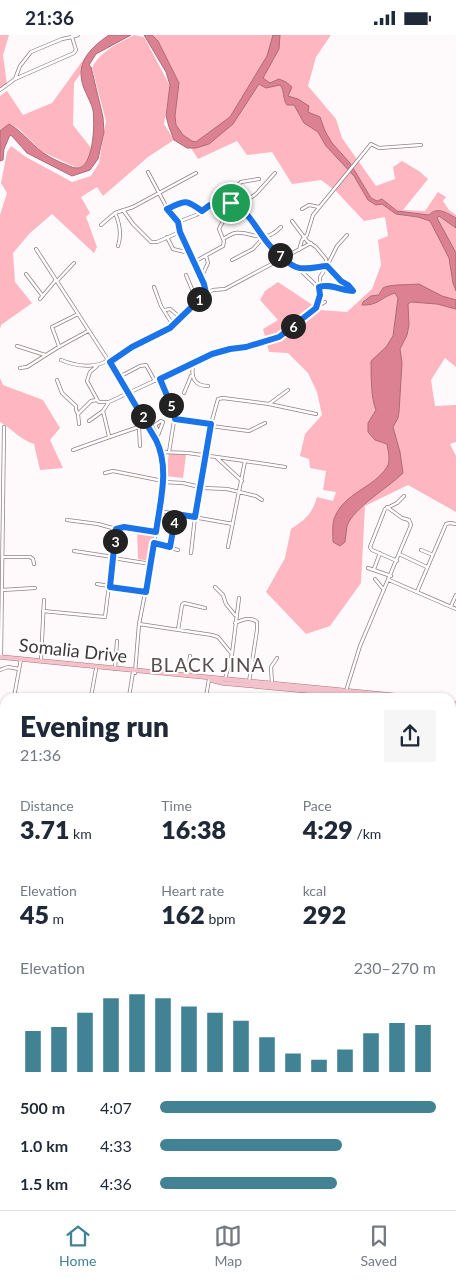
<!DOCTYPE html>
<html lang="en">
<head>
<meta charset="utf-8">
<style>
	body { margin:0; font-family:Lato,sans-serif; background:#f6f6f7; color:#1f2937; height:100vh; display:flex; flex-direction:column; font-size:19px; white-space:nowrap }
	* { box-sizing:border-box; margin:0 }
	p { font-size:16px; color:#747a83 }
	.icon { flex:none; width:28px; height:28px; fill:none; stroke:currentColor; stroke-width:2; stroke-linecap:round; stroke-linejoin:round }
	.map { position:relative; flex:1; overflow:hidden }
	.drawer { position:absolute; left:0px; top:658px; width:456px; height:518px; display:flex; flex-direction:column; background:#fff; border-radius:15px 15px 0 0; box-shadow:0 1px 4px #0004 }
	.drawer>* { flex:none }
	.pin { position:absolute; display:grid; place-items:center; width:42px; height:42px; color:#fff; margin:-21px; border:2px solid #fff; border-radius:50%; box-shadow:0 1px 5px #0007 }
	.km { position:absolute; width:25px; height:25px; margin:-12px; border-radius:50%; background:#222; color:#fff; font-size:14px; line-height:25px; text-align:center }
	.round { display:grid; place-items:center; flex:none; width:52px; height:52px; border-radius:0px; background:#f6f6f7 }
	.overview { display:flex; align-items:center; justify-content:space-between; height:85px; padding:0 20px }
	h1 { font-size:28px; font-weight:800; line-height:38px }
	.metrics { display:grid; grid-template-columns:repeat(3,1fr); gap:8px; height:85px; padding:5px 20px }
	.metrics div { display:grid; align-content:center }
	.metrics b { font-size:25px; font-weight:800 }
	.metrics small { font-size:14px; font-weight:400 }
	.metrics p { font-size:14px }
	.chart { height:140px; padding:10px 20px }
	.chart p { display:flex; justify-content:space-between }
	.chart svg { width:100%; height:90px; margin-top:5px; stroke:#418295; stroke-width:6 }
	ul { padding:0 20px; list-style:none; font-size:16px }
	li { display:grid; grid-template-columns:80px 60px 1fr; align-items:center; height:38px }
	li i { height:12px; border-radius:6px; background:#418295 }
	.status { display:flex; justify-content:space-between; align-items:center; height:35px; padding:0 25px; background:#fff; direction:ltr }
	.status svg { height:14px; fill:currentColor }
	.dock { display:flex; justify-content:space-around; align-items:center; height:70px; border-top:1px solid #e0e1e3; background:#fff; font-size:14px; color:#747a83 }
	.dock a { display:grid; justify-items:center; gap:2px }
	.dock .on { color:#418295 }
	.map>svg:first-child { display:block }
	.green { fill:#feb6c0 }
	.water { fill:#db8191; stroke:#ac6b76 }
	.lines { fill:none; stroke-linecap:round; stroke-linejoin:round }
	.stream { stroke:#ac6b76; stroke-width:1 }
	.minor-casing { stroke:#928183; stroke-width:4 }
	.major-casing { stroke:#ae7780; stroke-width:5 }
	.minor { stroke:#fff; stroke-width:2.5 }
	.major { stroke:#f3c2ca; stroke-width:4 }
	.route-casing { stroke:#fff; stroke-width:10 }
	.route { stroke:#1a73e8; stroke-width:6 }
	.labels { text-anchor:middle; stroke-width:4; stroke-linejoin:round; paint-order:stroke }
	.street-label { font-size:18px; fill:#3e3738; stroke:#fff }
	.neighbourhood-label { font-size:19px; letter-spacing:1px; fill:#5b4d4f; stroke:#fff }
</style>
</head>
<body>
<div class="status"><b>21:36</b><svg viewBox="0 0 49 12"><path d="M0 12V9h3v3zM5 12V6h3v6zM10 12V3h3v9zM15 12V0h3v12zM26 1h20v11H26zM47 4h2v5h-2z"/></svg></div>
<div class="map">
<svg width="456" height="1175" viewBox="0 0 456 1175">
	<rect width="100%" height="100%" fill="#fefafb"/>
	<!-- green -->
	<path class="green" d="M0,0H9L3,20L7,50L0,53Z
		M134,0L144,2L170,51L164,89L174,105L148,122L103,161L97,152L81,162L90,178L86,182L97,212L94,218L52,179L30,198L13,218L15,247L32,268L1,290L0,294V180L7,158L1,148L7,117L11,111L26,122L72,147L91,141L99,128L106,86L92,33C99,17 119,8 134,0Z
		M152,0H331L316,22L308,51L336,84L342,103L376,151L395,144L393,132L402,126L419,136L428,144L403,175L425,176L438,157L446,162L443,166L449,175L456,180V332L445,323L431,345L435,371L456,370V407L450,409L456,421V477L408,450L365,471L361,548L330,591L306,599L266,557L285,523L291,494C306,484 312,479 317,462L333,466L336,457L323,455L326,436L310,433L309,424L300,421L305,399L322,380L317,357L308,338L288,318L269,317L263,294L278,285L260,265L265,256L278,247L320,275L347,277L372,254L381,230L378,205L388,201L385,182L364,186L336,156L321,145L292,149L272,117L247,120L237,106L198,124L176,90L175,81L179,48Z
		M86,21L81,38L74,48L73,90L91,113C89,124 87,130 77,133L41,116L19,94L10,89L0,96V61L7,56L23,80L52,68Z
		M0,343L3,350L43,365L60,393L50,405L63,433L40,435L34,409C21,405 12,394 0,387Z
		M169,418L186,420L183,443L166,441Z
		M137,494L154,497L150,526L138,524Z
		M234,1170H346L354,1175H236Z"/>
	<!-- water -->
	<path class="water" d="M109,0H131L96,19L89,30L91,32L103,82L104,97L98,124L90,135L72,141L27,118L12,101L10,100L4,114L3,125L0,126V96L9,89C22,96 30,108 42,117C48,121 55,125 62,128C66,129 72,133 76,133C94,135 95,87 93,75C90,63 81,53 81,39C81,21 96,9 109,0Z
		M144,0H152L158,6L179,48L175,81L176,90L183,100L192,106L196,107L230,82L267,21L273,0H280L279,14L263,43L270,48L279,44L286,47L292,52L288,61L298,64L309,71L308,77L320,82L325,96L332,108L350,128L371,163L377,166L382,164L397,176L429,180C437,171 447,178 456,183V193L439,181L437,183L456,218V256L453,248L449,223L430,186L418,182L396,179L382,169L376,170L368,165L354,141L326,111L318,97L304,88L294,70H287C282,63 285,56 280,50L266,53L259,49L233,89L209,109L196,113H187L174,105L169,92L166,81L170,50L166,37Z
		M419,249L442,261L456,265V274L437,269L411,267L408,269L409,290L407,300L400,314L402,328L399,377L398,383L393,392L400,417L403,438C388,453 354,472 347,491C346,496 346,502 345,507L340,511L333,507C333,500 332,490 334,484C344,457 373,454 387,432C391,425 388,416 387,409L375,405L368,397V388L376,375C371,364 371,340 371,326L386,312L393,301L398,263L395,258C381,262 378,271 362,270L363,267L371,261L378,260C379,260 383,253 383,253C388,249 411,250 419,249Z"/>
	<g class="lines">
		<!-- stream -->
		<path class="stream" d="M451,750L456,748
			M0,951L5,959
			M262,1170L264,1172L268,1170
			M281,1170L290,1173L294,1172L297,1175
			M188,1175C195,1170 204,1174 211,1170"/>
		<!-- minor casing -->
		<g class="minor-casing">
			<path id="minor" d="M72,0V2L78,0
				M0,55L15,44L20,31L31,17L62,4L72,2L76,15L74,18L15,44
				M222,167L241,147L259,144
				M237,172L256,159L275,138
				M168,174C185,167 185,163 202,176
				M302,174L309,170L319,172
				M123,175L133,189L151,207H157L180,197
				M115,178C120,189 122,199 118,211
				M292,186L307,206L316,212L326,224L327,231L341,246L348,250L353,256
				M178,187L196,180L213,169L227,167L247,179L272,213L295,231L303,233L327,231
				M101,190L115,178L133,172L196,138
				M167,202L173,214L189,218
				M223,204C227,202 231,199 235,198C254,196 262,211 281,192
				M36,214L119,342L148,389L162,417L163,447L152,523L139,589L135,638
				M299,215L302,205L307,200L313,180L371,109L379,113L421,110
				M232,225L253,214L264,202
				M194,227L223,211L224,206L219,194C225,181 227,181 240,174
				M298,233L319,253C329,248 342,256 353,256
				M26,239L42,260
				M186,240L197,266
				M201,243L208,228L206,221
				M57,246L74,228
				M154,252L161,271L173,290
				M206,258L213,255L225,254L311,208
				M40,264L56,245
				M316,272L325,267
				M165,275L170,274L181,283
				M17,311L45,320
				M59,311L52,292L78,279
				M61,325C75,331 96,334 108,325
				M110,327L132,312L170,293L206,258L204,249L180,197L178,187L168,175L148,137
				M193,330C191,342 194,351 208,351
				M97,331L90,337L87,346L98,366
				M20,333L27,332L57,313L88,296
				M119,342L140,331L146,330L155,346
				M160,344L175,380L169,417
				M57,345L62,358L76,371V375L78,379
				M184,358L191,341
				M269,369L288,355
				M103,376L109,401
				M175,384L211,389
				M89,386L103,376L109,367
				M79,389L78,379L91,366L97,365L99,367H109L212,319L230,314L246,312L279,302L316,273L320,260V242L327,231L337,211L347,200
				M211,391L249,396L265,388
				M139,393L140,411
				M156,405L163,387L161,386L155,390L159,398
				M73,415C98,406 123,397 148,389
				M162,417L188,418L245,426L228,512
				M217,423L242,446
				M245,426L285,432
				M105,438L113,436L163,446
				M163,447L183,448L204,453L227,454L256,461L262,465
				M159,476L233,489
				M67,485L98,489L116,494L124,492L156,497
				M154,508L178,515
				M170,512L176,479
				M421,515L433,520
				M74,516L113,522
				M191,518L195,482L211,389L218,364L223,363L269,369L316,379
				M399,519L427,532
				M3,522H30L33,524L34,529
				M113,523L151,529
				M397,526L372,515L370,512L385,474L397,468L404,461
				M368,533L391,541
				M374,534L380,518
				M375,544L384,555
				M389,545L456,574
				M97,549L146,557
				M215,552L223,560L226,569L235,580
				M2,555L35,553
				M417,557L446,489L450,488L456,489
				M451,571L456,560
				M43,576L105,582L116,494
				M235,588C242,585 251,581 257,587V595L249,647
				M139,589L212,600L218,602L232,619
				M178,595L182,570L184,568L205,573
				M1,622L4,392
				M41,625L44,565
				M115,634L117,606
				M0,635L8,632L19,634
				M188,641L190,621
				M225,644L232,619L239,563
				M272,648L271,632L277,623
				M346,656L360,611L411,490L409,485L402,483L387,472
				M14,662L21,624
				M91,662L96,634
				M129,662L133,637
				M206,662L209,644
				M5,707V741
				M451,824H453
				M0,838L5,836
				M1,862L2,871L5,876
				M451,862L456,860
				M451,872L456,875
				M451,934L456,936
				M451,965L454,922
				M0,1013L4,1075L5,1118
				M451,1112L456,1113
				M0,1149L4,1155L5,1166
				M5,1170L6,1175
				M234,1170L235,1175"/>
		</g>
		<!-- major casing -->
		<g class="major-casing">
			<path id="major" d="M0,622L411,662
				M211,645L223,648L374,662
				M451,669H456"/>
		</g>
		<!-- minor -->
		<use href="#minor" class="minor"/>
		<!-- major -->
		<use href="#major" class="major"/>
	</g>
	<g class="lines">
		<!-- route casing -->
		<g class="route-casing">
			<path id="route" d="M222,166C248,168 256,197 272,213C278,219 288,229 296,232C306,236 318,231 327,231L341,246L348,250L353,256C342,256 329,248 319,252L320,260L316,273L279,302L246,312L230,314L212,319L160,344L174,377L175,384L211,389L195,482L176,479L170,512L154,508L146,557L110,552L116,494L124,492L156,497C160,467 170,433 156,405L110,327L132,312L170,293L206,258L204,249L180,197L178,187L167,174C185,166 184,163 202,176L210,170Z"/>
		</g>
		<!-- route -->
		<use href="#route" class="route"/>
	</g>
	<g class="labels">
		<!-- street labels -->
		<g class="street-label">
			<text transform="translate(73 616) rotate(6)" y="6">Somalia Drive</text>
		</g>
		<!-- neighbourhood labels -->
		<g class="neighbourhood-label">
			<text x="208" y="637">BLACK JINA</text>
		</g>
	</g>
</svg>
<div class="pin" style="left:231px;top:168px;background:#1e9e55"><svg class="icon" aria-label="arrive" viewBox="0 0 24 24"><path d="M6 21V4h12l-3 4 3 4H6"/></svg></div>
<b class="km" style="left:199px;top:264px">1</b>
<b class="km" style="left:143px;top:381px">2</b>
<b class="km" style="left:115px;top:506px">3</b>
<b class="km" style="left:174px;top:487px">4</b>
<b class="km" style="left:171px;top:370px">5</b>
<b class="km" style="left:293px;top:291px">6</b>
<b class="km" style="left:280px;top:220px">7</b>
<section class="drawer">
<div class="overview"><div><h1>Evening run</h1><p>21:36</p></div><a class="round"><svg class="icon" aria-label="share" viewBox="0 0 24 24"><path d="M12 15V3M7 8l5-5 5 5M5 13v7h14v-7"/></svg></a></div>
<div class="metrics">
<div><p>Distance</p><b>3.71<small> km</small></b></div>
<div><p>Time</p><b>16:38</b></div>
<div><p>Pace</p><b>4:29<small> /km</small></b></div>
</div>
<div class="metrics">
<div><p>Elevation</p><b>45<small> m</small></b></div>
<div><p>Heart rate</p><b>162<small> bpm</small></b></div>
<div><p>kcal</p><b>292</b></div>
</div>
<div class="chart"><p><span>Elevation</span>230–270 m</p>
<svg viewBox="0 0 160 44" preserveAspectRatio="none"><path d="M5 44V24M15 44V22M25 44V15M35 44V8M45 44V6M55 44V8M65 44V12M75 44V15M85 44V19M95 44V27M105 44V35M115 44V38M125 44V33M135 44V25M145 44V20M155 44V21"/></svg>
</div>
<ul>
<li><b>500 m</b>4:07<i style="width:100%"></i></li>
<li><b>1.0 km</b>4:33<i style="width:66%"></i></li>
<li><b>1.5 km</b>4:36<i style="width:64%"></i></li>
</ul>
</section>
</div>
<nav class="dock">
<a class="on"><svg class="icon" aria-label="home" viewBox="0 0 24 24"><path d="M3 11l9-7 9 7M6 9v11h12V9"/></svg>Home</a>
<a><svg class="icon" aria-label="map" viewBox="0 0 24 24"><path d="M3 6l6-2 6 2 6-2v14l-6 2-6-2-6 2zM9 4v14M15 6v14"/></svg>Map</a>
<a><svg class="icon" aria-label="saved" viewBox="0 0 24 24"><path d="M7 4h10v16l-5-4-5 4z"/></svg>Saved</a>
</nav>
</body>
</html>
